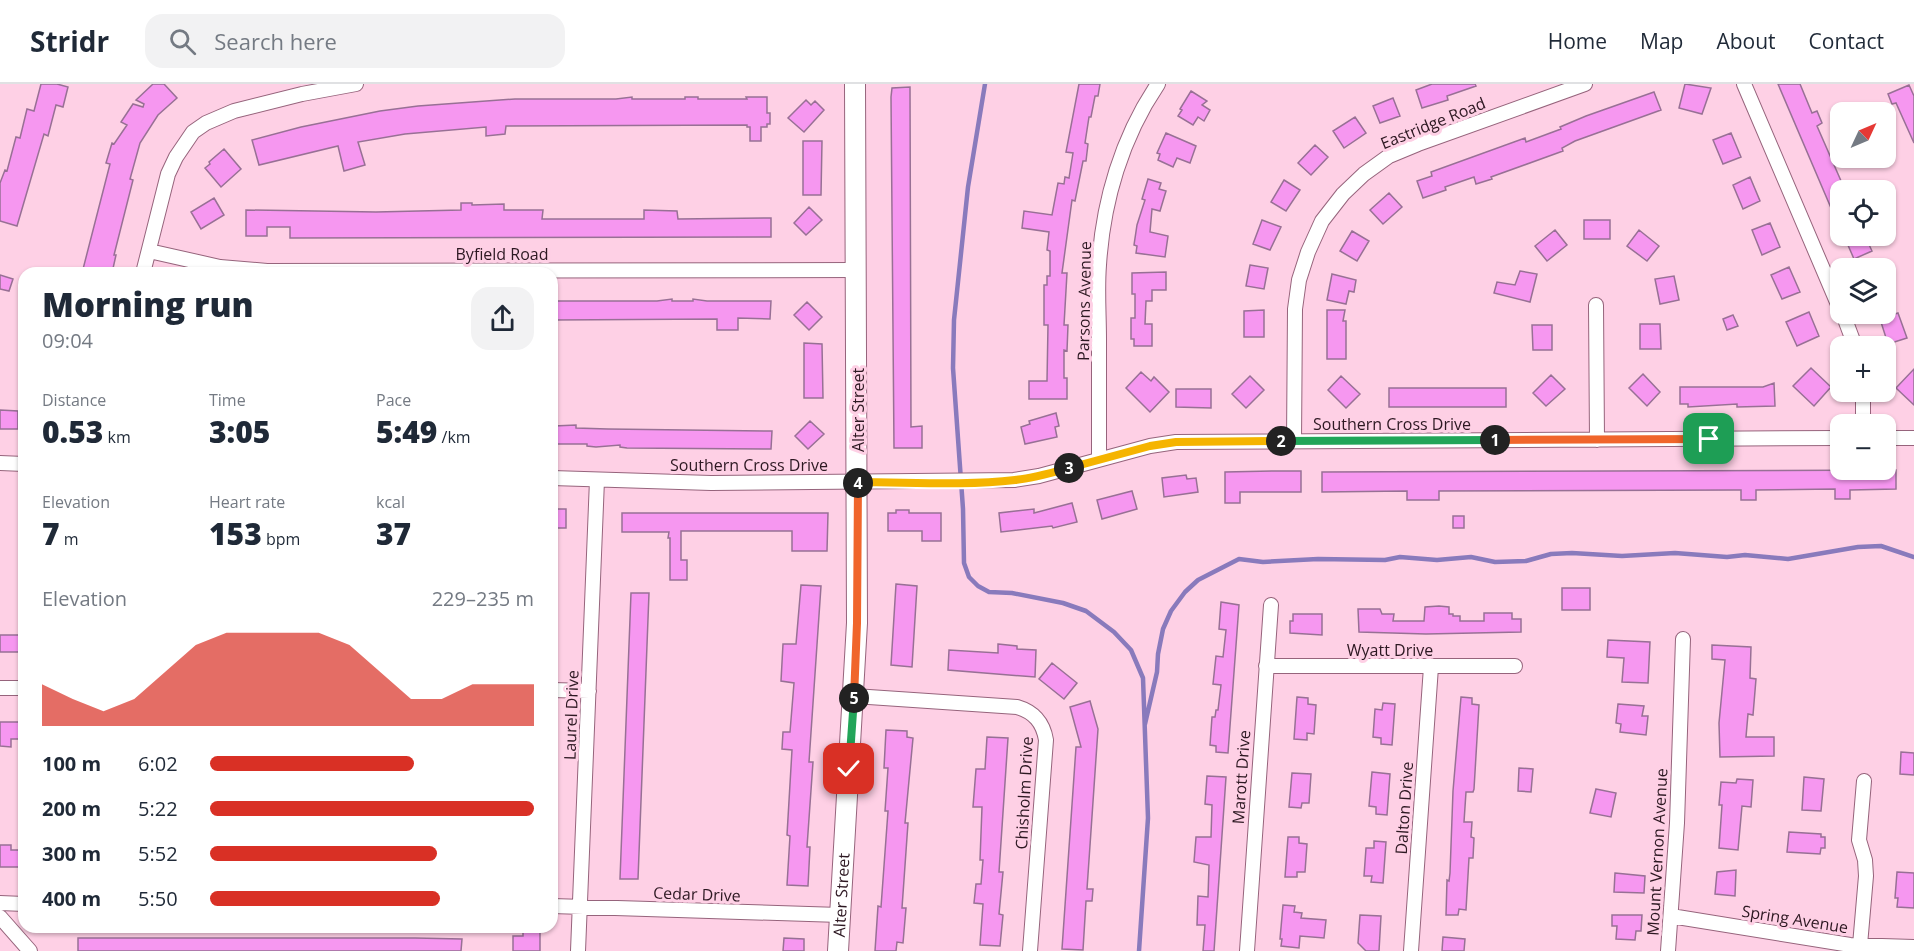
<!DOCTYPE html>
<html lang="en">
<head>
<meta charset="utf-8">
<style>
	body { margin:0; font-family:"Open Sans",sans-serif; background:#f2f2f3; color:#1f2937; height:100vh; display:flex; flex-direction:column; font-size:22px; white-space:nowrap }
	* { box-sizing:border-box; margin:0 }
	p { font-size:20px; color:#747a83 }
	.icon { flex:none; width:33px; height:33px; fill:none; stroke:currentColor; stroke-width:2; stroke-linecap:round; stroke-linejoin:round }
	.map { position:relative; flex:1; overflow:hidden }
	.sheet { position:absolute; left:18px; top:183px; width:540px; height:666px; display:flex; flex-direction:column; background:#fff; border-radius:18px; box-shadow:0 2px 4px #0004 }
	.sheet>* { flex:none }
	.needle { width:39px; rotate:46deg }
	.controls { position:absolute; left:1830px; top:18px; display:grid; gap:12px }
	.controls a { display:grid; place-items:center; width:66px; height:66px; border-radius:12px; background:#fff; box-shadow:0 2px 4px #0004; font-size:30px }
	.pin { position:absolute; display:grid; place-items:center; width:51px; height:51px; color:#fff; margin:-26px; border-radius:12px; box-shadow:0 3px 9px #0006 }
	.km { position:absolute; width:30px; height:30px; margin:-15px; border-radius:50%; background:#222; color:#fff; font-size:16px; line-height:30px; text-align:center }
	.round { display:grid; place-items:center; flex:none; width:63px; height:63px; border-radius:18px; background:#f2f2f3 }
	.head { display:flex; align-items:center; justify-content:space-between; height:102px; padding:0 24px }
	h1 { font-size:33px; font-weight:800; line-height:45px }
	.metrics { display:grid; grid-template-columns:repeat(3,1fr); gap:9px; height:102px; padding:6px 24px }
	.metrics div { display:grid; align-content:center }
	.metrics b { font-size:30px; font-weight:800 }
	.metrics small { font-size:16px; font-weight:400 }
	.metrics p { font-size:16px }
	.chart { height:168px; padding:12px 24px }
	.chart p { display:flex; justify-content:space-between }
	.chart svg { width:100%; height:108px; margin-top:6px; fill:#d93025; opacity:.7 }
	ul { padding:0 24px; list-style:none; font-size:20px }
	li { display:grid; grid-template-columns:96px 72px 1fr; align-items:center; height:45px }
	li i { height:15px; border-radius:8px; background:#d93025 }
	header { display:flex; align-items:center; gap:36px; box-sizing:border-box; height:84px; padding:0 30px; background:#fff; border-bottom:2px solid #e0e1e3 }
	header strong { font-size:28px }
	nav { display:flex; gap:33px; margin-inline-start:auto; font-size:21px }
	.search { width:420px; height:54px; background:#f2f2f3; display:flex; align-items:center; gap:15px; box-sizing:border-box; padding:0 21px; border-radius:18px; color:#747a83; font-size:22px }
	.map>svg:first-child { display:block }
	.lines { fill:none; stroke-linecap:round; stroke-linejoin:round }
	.stream { stroke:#897abc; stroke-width:4.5 }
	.building { fill:#f697f0; stroke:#987095; stroke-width:1.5 }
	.street-casing { stroke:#96647c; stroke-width:16 }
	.secondary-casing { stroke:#96647c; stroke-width:22 }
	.street { stroke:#fff; stroke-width:14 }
	.secondary { stroke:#fff; stroke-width:20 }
	.split-1-casing { stroke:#fff; stroke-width:12 }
	.split-2-casing { stroke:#fff; stroke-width:12 }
	.split-3-casing { stroke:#fff; stroke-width:12 }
	.split-4-casing { stroke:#fff; stroke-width:12 }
	.split-5-casing { stroke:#fff; stroke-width:12 }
	.split-6-casing { stroke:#fff; stroke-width:12 }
	.split-1 { stroke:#f0652b; stroke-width:8 }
	.split-2 { stroke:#22a559; stroke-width:8 }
	.split-3 { stroke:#f5b400; stroke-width:8 }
	.split-4 { stroke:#f5b400; stroke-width:8 }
	.split-5 { stroke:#f0652b; stroke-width:8 }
	.split-6 { stroke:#22a559; stroke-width:8 }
	.labels { text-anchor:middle; stroke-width:6; stroke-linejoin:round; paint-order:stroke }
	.street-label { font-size:16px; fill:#2d1822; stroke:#fed0e5 }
</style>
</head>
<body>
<header>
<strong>Stridr</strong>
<div class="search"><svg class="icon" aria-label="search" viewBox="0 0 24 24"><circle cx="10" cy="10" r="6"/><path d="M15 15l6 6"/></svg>Search here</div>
<nav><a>Home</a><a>Map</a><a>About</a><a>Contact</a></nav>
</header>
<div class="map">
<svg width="1914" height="867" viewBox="0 0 1914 867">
	<rect width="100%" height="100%" fill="#fed0e5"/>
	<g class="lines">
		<!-- stream -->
		<path class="stream" d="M985,0L968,103L954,236L953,284L963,425L964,479L969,493L978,502L989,508L1012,509L1063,519L1086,527L1114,548L1131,566L1143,594L1148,734L1139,867
			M1145,640L1157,588L1158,570L1163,545L1171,527L1185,508L1198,496L1239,475L1263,478L1318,475L1385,476L1400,473L1437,476L1471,473L1495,478L1526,477L1551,470L1572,469L1622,472L1675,469L1727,473L1745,471L1788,475L1858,463L1881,462L1914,473"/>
	</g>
	<!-- building -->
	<path class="building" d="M41,0H57L68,3L63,23L56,21L48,52L44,50L17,142L0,137V99L5,86L7,87L16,53L20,54L27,25L34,27Z
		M153,0H164L177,14L158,31L140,59L130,95L133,96L114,171H116L112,189H82L110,80L106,79L112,59L114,60L127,41L121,38L133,20L143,23L144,20L136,16Z
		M1079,0H1100L1098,12H1095L1091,33H1089L1085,59L1088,60L1086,77H1083L1075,117L1072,116L1062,189H1067L1064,241H1068L1067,267L1064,266V294H1067V315H1029V297H1047L1048,241H1044V201H1047V192H1050V167L1047,166L1049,148L1022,144L1024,127L1052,131L1058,99L1064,100L1065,93L1069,94L1073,69L1066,68Z
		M1432,0H1475L1476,2L1447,12L1448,16L1422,24L1416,6Z
		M1685,0L1711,4L1702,30L1679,24Z
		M1778,0H1800L1812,29L1817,27L1822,39L1817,42L1845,106H1840V145Z
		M1909,1L1914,12V59L1896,19L1892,20L1888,10Z
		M910,3L911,343L922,342V364H894L891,13L892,4Z
		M1191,7L1207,17L1202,21L1210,26L1204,37L1198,33L1193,41L1178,32L1182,26L1180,25Z
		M1654,8L1661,26L1575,57L1562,64L1563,67L1491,93L1492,95L1476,100L1474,93L1445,103L1446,106L1423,114L1417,97L1432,92L1431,88L1525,54L1526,58L1561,45L1560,43L1586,32Z
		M632,13V15H685V13H698V15H747L746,13H767V29H770V40H767V43H761V57H750V43H747V41L506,42L505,50L486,52V43L405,50L358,58L365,81L344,87L338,62L259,81L252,56L301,43L380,27L418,22L515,15H616Z
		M1393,14L1400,32L1380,39L1373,22Z
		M806,16L811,21L815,17L824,26L804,48L788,34Z
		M1355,33L1366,49L1344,64L1333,47Z
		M1166,49L1196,62L1190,79L1177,74L1173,83L1158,76L1160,70L1157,69Z
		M1731,49L1741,73L1723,80L1713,56Z
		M803,57H822L821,111H803Z
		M1315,61L1328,73L1311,91L1298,79Z
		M224,65L241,85L221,103L205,84L210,80L209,78Z
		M1750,93L1760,117L1743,125L1733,101Z
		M1148,95L1161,99L1159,105L1166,107L1160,127L1152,125L1150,148L1168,152L1165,173L1136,169L1137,162L1134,161L1137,141L1145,116L1142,115Z
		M1284,96L1300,106L1286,127L1271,118Z
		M1389,109L1402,123L1383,140L1370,126Z
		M214,114L224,131L201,145L191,128Z
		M461,119H472V121L504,120V126H543L542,135H644V126L677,127L678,135L771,134V153L290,154V143H267V152H246V126L376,128L461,126Z
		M809,123L822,136L806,151L794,139Z
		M1262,136L1281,143L1270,166L1253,160Z
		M1584,136H1610V155H1584Z
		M1770,139L1780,163L1762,171L1752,146Z
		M1555,146L1567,161L1547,177L1535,162Z
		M1639,146L1659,162L1647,177L1627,162Z
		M1352,147L1369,157L1357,177L1340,167Z
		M1844,152H1865L1872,167L1854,175Z
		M1250,181L1268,184L1264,205L1246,202Z
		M1789,183L1800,208L1782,215L1771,191Z
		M1520,187L1537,190L1530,218L1494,209L1497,198L1515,201Z
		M1166,188V206H1152V217H1146L1145,240H1152V262H1134V255H1131V234H1135V210H1132V189Z
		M1332,190L1356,196L1354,208L1349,207L1346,220L1327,216Z
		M0,191L13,195L9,207L0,205Z
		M1674,192L1679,216L1660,220L1655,195Z
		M672,215V217H693V215L707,217H771L770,235L738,234V246H717V235L554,236L553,217H657Z
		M807,218L822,233L809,246L794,231Z
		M1264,226V253H1244V227Z
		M1327,226H1345L1343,237H1346V275H1327Z
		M1809,228L1819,252L1797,262L1786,238Z
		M1898,229L1907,254L1888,260L1880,235Z
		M1733,231L1738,242L1727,246L1723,235Z
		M1640,240H1660L1661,265H1640Z
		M1532,241H1552V266H1533Z
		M804,259L822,260L823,314H804Z
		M1811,284L1831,303L1814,322L1793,302Z
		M1914,285V321L1896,304Z
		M1141,288L1151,297L1154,293L1169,308L1150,328L1126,304Z
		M1643,290L1660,308L1647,322L1629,304Z
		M1551,291L1565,305L1546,322L1533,309Z
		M1250,292L1264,306L1246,324L1232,310Z
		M1341,292L1360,310L1346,324L1328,306Z
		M1774,299L1775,322L1737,323V320L1688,323V320H1680V303H1763Z
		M1389,304H1506V323H1389Z
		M1176,305H1211V324L1176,323Z
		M0,326L18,327V345H0Z
		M1056,329L1059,342L1055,343L1057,353L1025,360L1021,343L1030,340L1029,337Z
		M810,337L824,350L808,365L795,352Z
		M576,341V344L608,345L772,347L771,365L627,364L620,363V361L596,363L587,362V360H554V342Z
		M1896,386V405L1850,406V415H1835V405L1756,406V416H1741V406H1734L1439,407V416H1407V407L1322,408V388Z
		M1274,387H1301V408H1240V419H1225V388Z
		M1186,391L1187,395L1196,394L1198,408L1164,413L1162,394Z
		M1132,407L1137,425L1102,435L1097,416Z
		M1072,419L1077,438L1053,444L1052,442L1001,448L999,429L1034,425V429Z
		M552,425H566V444H552Z
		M896,426H909V429H941V457H922V447H888V429H896Z
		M622,429H828L827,467H792V447H681V476H687V496H670V454H668L669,448H622Z
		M1453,432H1464V444H1453Z
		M896,500L917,502L912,583L891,581Z
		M801,501L821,502L809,678H813L807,763H810L808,802L787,801L790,752L787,751L792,666L782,665L783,648H790L794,599L781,597L783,560H796Z
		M1562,504H1590V526H1562Z
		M631,509H649L638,795H620Z
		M1221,518L1239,521L1228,669L1216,668V662L1210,661L1212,633H1215L1216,626H1218L1221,601L1213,600L1216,572L1223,573L1226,546L1219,545Z
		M1439,522L1449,523V530H1453V532H1460V537H1484V529H1512V535H1521V548L1426,550L1359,548L1358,525H1380L1382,530H1394L1393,537H1424L1425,523Z
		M1293,530H1322V551L1290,549V537H1293Z
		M0,551H24V568H0Z
		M1608,556L1650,558L1648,599L1622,598L1624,574L1607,573Z
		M998,560L1017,562V565L1036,566L1035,593L948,586L949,566L998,569Z
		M1712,561L1751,563L1750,594L1756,595L1753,631L1748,630L1746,653H1774V672L1720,673L1719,639L1725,576L1712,575Z
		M1052,579L1077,599L1064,615L1039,595Z
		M1297,613L1308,614V620L1316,621L1314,650L1307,649V656L1294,655Z
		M1461,613L1472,614V620L1479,621L1474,705L1473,708H1466L1464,738H1472L1471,753L1474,754L1473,774H1469L1466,826L1459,825L1458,831H1446L1447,796L1449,797L1450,789L1453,707Z
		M1090,617L1098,645L1087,805H1093L1092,817H1086L1083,866L1062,865L1076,663H1081L1070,623Z
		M1383,619L1395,620L1392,661L1381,660V654L1373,653L1375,625L1382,626Z
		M1618,620L1644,622L1642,632H1648L1646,651L1620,648L1621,640L1616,639Z
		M0,638H24V655H11V663L0,662Z
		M886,646L907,647V653L913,654L905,739H908L902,824H906L903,859L897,858L896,867H875L878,822L881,823L888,727H885L888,684H884Z
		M987,653L1008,654L999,788H1003L999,830L1003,831L1000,862L980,861L983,820L974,819L976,800H981L983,776H980L982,723H973L976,685H985Z
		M1901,668L1914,669V691L1900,690Z
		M1519,684L1533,685L1531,708L1518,707Z
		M1372,688L1390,690L1387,731L1376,730V723L1369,722Z
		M1292,689L1311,690L1309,719H1302L1301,724L1289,723Z
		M1207,692L1226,693L1214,867H1203L1205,841H1197L1198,812L1208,813L1209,781L1194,778L1196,753H1211L1212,721L1205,720Z
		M1804,693L1824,695L1821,727L1802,726Z
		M1737,695L1753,696L1751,723L1742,722L1738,766L1719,764L1722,721H1719L1721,698L1736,699Z
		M1596,705L1616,709L1611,733L1590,729Z
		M1789,748L1821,750V753H1825V764H1821L1820,770L1787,768Z
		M1288,753H1299V759L1307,760L1305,788H1297V793H1285Z
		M1374,757L1386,758L1383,799L1371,798L1372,792H1364L1366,764H1374Z
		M0,761H11V766H24V783H0Z
		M1736,786L1735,812L1715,810L1717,788Z
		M1897,788L1914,789V824L1897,823L1898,814H1895Z
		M1615,789L1645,792L1644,809L1614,808Z
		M1283,821L1295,822L1294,828L1302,829L1301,834L1326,836L1324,854L1300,852L1299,864L1281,862L1282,855H1280Z
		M1360,831L1381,832L1379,867H1366L1358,859Z
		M1612,831H1642L1641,847H1636L1635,856L1616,855L1617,842H1612Z
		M523,847H540V867H513V852H523Z
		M1443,853L1465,855L1464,867H1442Z
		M78,854H415L462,855L461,867H78Z
		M784,854L804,855V867H783Z"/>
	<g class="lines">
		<!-- street casing -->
		<g class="street-casing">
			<path id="street" d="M1744,0L1840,225
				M149,167L220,183L267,187L857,186
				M143,189L168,90L176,73L193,48L206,39L234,27L302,10L356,0
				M1596,221L1597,356
				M1843,230L1855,262
				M1863,340V308
				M1886,354H1914
				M1294,357L1295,225L1299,196L1308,168L1322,137L1343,110L1364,90L1389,72L1418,60L1585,0
				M1099,375C1099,335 1099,295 1099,255C1099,231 1097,206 1099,181C1103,117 1122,53 1158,0
				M0,379L24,380
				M552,394L711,399L1014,396L1039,392L1150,362L1176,358L1840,354
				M1266,582H1515
				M0,604H24
				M552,606L589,607
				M854,612L1017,623C1034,628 1043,638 1046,656L1030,867
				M0,819L24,820
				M552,822L840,831
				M1671,832L1850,861L1914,863
				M0,833L30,867
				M1860,861L1866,792L1865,776L1859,756L1864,697
				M578,867L597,396
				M1247,867L1271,521
				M1411,867L1431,583
				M1668,867L1677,739L1683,555"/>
		</g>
		<!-- secondary casing -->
		<g class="secondary-casing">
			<g id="secondary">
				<path id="s1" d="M838,867L857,539L855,0"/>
			</g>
		</g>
		<!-- street -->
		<use href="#street" class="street"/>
		<!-- secondary -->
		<use href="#secondary" class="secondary"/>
	</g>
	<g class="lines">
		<!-- split-1 casing -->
		<g class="split-1-casing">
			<path id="split-1" d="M1495,356L1709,355"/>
		</g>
		<!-- split-2 casing -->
		<g class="split-2-casing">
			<path id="split-2" d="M1281,357L1495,356"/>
		</g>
		<!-- split-3 casing -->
		<g class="split-3-casing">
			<path id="split-3" d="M1069,384L1150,362L1176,358L1281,357"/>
		</g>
		<!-- split-4 casing -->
		<g class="split-4-casing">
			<path id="split-4" d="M858,399V398C910,398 964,402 1015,396C1034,394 1051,389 1069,384"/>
		</g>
		<!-- split-5 casing -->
		<g class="split-5-casing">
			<path id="split-5" d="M854,614L857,539L858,399"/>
		</g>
		<!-- split-6 casing -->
		<g class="split-6-casing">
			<path id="split-6" d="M849,685L854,614"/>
		</g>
		<!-- split-1 -->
		<use href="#split-1" class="split-1"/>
		<!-- split-2 -->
		<use href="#split-2" class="split-2"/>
		<!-- split-3 -->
		<use href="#split-3" class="split-3"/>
		<!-- split-4 -->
		<use href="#split-4" class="split-4"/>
		<!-- split-5 -->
		<use href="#split-5" class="split-5"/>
		<!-- split-6 -->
		<use href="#split-6" class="split-6"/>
	</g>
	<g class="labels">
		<!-- street labels -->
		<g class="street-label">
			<text transform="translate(1433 39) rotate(-22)" y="6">Eastridge Road</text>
			<text x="502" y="176">Byfield Road</text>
			<text transform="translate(1084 217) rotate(-89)" y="6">Parsons Avenue</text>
			<text transform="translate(858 326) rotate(-90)" y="6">Alter Street</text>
			<text x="1392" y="346">Southern Cross Drive</text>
			<text x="749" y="387">Southern Cross Drive</text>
			<text x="1390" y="572">Wyatt Drive</text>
			<text transform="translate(571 631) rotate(-88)" y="6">Laurel Drive</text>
			<text transform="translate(1241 693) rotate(-86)" y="6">Marott Drive</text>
			<text transform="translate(1024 709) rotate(-87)" y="6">Chisholm Drive</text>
			<text transform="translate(1404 724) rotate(-86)" y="6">Dalton Drive</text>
			<text transform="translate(1657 768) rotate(-87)" y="6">Mount Vernon Avenue</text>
			<text transform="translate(697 810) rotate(2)" y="6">Cedar Drive</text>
			<text dy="6" stroke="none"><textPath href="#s1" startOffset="56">Alter Street</textPath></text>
			<text transform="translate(1795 835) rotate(9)" y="6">Spring Avenue</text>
		</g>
	</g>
</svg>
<div class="controls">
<a><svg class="needle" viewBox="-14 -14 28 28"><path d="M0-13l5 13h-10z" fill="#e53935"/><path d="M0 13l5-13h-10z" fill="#747a83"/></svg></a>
<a><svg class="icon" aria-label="locate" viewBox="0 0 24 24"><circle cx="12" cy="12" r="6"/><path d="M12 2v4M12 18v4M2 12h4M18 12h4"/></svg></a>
<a><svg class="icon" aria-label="layers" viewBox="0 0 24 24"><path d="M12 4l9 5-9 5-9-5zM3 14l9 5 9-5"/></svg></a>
<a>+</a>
<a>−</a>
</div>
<div class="pin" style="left:1709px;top:355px;background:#1e9e55"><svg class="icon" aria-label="arrive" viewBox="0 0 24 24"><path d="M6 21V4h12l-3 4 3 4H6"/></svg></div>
<div class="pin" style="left:849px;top:685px;background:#d93025"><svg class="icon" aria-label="check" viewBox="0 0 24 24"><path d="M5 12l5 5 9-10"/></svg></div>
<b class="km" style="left:1495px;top:356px">1</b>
<b class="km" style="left:1281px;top:357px">2</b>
<b class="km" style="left:1069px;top:384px">3</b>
<b class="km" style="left:858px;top:399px">4</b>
<b class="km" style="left:854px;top:614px">5</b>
<section class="sheet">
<div class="head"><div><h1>Morning run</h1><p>09:04</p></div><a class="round"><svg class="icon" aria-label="share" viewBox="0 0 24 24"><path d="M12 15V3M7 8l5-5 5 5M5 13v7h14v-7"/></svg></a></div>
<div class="metrics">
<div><p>Distance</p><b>0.53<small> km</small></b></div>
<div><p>Time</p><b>3:05</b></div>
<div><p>Pace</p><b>5:49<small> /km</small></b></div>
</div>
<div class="metrics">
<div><p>Elevation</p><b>7<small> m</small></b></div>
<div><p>Heart rate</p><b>153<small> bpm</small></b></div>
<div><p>kcal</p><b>37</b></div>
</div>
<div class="chart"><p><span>Elevation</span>229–235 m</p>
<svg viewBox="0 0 160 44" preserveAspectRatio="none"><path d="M0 44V27L10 33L20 38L30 33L40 22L50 11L60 6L70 6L80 6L90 6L100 11L110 22L120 33L130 33L140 27L150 27L160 27V44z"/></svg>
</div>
<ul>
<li><b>100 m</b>6:02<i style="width:63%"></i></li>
<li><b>200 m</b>5:22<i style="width:100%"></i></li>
<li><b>300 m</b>5:52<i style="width:70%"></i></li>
<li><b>400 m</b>5:50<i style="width:71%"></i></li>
</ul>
</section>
</div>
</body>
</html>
